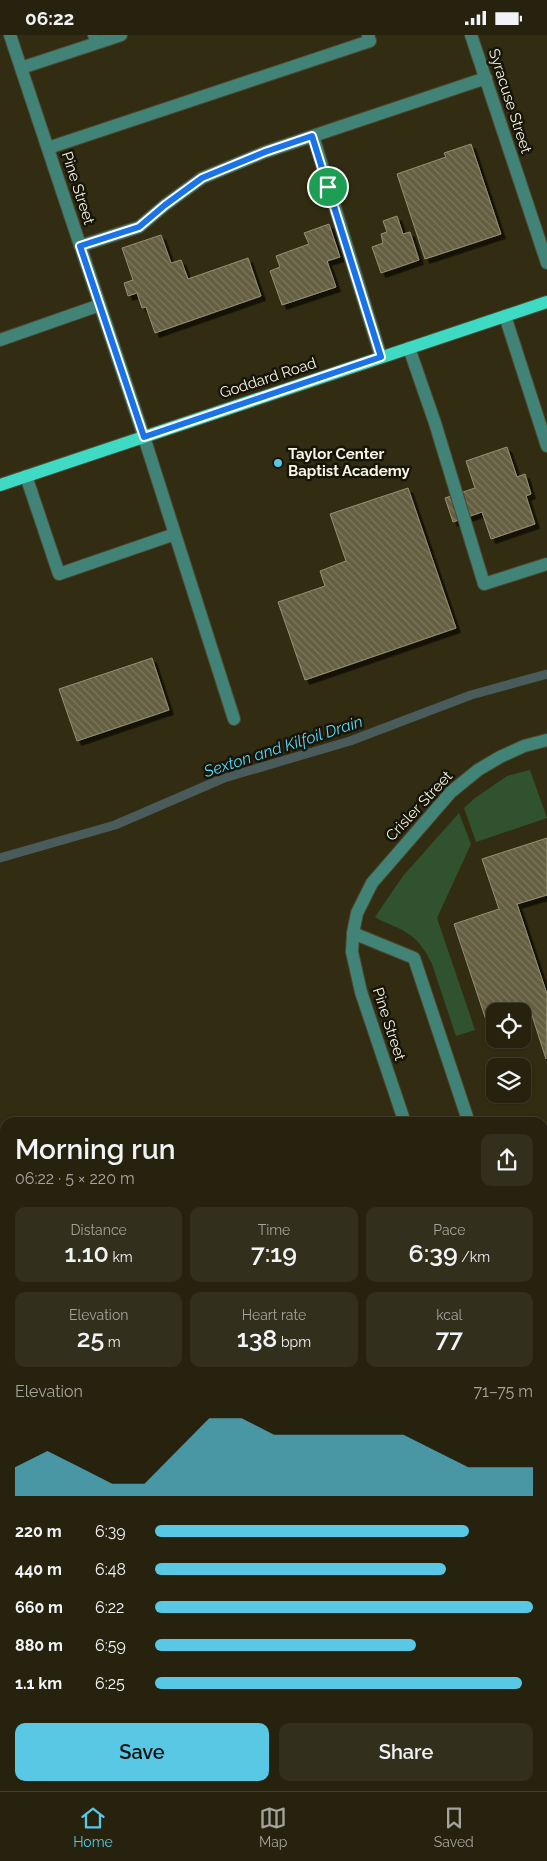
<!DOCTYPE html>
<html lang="en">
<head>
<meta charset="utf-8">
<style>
	body { margin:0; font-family:Raleway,sans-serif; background:#322f1c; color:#f1f3f6; height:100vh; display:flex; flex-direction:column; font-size:19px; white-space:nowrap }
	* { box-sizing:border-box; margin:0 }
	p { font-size:16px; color:#a4a49e }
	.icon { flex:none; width:28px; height:28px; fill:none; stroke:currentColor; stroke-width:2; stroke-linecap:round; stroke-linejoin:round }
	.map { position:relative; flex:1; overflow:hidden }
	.side { position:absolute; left:0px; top:1082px; width:548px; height:674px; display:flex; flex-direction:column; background:#26220e; border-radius:15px 15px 0 0; box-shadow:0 1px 4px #0004,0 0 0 1px #423f2e }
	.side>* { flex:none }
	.controls { position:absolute; left:486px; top:968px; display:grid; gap:10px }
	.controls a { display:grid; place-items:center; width:45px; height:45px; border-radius:10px; background:#26220e; box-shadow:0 1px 4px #0004,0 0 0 1px #423f2e; font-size:25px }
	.pin { position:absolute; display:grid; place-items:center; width:42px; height:42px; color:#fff; margin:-21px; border:2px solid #fff; border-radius:50%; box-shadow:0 1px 5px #0007 }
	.round { display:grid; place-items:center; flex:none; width:52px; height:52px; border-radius:10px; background:#322f1c }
	.overview { display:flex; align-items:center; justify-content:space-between; height:85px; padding:0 15px }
	h1 { font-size:28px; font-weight:600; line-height:38px }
	.figures { display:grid; grid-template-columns:repeat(3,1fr); gap:8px; height:85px; padding:5px 15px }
	.figures div { display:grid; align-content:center; border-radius:10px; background:#322f1c; text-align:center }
	.figures b { font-size:25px; font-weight:600 }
	.figures small { font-size:14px; font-weight:400 }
	.figures p { font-size:14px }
	.chart { height:140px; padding:10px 15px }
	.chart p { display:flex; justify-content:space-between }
	.chart svg { width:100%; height:90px; margin-top:5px; fill:#59c8e4; opacity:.7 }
	.primary-button { display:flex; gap:10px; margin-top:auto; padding:10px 15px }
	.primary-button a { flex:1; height:58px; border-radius:10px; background:#59c8e4; color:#111; font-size:20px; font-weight:600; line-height:58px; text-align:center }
	.primary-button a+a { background:#322f1c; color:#f1f3f6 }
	ul { padding:0 15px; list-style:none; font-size:16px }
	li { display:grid; grid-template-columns:80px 60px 1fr; align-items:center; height:38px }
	li i { height:12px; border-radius:6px; background:#59c8e4 }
	.status { display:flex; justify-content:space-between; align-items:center; height:35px; padding:0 25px; background:#26220e; direction:ltr }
	.status svg { height:14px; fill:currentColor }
	.tab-bar { display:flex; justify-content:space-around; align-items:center; height:70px; border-top:1px solid #423f2e; background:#26220e; font-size:14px; color:#a4a49e }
	.tab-bar a { display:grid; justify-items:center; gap:2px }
	.tab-bar .selected { color:#59c8e4 }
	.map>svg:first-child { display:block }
	.green { fill:#31522e }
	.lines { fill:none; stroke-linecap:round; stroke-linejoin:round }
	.stream { stroke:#4a5b5c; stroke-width:9 }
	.building { fill:url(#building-back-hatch); stroke:#969072; filter:url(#shadow) }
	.minor-casing { stroke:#4e492f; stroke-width:14 }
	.major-casing { stroke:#4e492f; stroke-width:14 }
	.minor { stroke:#428378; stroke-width:12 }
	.major { stroke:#3fdac4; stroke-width:12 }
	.route-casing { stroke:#fff; stroke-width:10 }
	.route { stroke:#1a73e8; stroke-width:6 }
	.poi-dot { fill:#59c8e4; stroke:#171509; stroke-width:2 }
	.labels { text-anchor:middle; stroke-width:5; stroke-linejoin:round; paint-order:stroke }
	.street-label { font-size:15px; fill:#f7f4e4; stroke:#171509 }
	.poi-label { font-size:15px; font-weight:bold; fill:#f7f4e4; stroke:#171509; text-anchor:start }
	.water-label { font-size:16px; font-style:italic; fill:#58dafe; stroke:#171509 }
</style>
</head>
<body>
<div class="status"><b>06:22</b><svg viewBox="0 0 49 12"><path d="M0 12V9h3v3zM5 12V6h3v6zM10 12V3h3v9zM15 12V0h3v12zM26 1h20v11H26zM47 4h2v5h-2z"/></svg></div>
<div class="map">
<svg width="547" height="1756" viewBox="0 0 547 1756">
	<defs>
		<pattern id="building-back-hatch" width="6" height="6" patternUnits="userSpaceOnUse" patternTransform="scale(1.25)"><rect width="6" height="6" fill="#655f43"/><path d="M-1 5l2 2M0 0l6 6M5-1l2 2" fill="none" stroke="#7c775e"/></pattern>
		<filter id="shadow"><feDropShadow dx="4.5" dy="4.5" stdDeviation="0" flood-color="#0009"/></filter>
	</defs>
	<rect width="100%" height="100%" fill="#322d12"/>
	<!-- green -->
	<path class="green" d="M530,735L547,783L476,807L464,773L475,763L507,741Z
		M459,778L471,809L437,883L475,995L456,1001L432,929C427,918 418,904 407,898C397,891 386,889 375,882L403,841Z"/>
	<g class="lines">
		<!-- stream -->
		<path class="stream" d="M0,823L115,790L224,743L350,706L471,660L547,639"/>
	</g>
	<!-- building -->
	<path class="building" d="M471,109L501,199L425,224L397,139L446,122L444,118Z
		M397,181L403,199L410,197L419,225L381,238L372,212L383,208L381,199L387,197L383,186Z
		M329,189L340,222L327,226L336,252L282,270L270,236L280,232L276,221L309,209L304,198Z
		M161,200L171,228L181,225L188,244L248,223L261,261L155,298L146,272L142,273L137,258L128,261L124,248L133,245L122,213Z
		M507,412L517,442L525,439L531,459L526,461L535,489L491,504L482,477L453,487L445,463L475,453L466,426Z
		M408,453L456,593L305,645L278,567L325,551L320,536L346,526L330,479Z
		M152,623L169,675L77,706L59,654Z
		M547,803V860L517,869L547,959L546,1024L530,974L522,977L495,976V986L487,988L454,889L499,874L482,824Z
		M5,1183V1220L0,1221V1185Z"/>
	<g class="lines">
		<!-- minor casing -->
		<g class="minor-casing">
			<path id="minor" d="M10,0L144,402L234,684
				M471,0L547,228
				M97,8L121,0
				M21,33L97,8L94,0
				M313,101L381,322
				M48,113L370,6L368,0
				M80,211L139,192L165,170L202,143L265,117L486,43
				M505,281L547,411
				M0,305L100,270
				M409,313L435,388L484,549L547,529
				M26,441L59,539L175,499
				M353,898L414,923L469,1088
				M405,1088L361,957L352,917L353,898L357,878L372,848L451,757L478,735L500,722L524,711L547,705
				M542,1304L547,1317
				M542,1395L547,1393
				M542,1493L547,1506
				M0,1556L5,1571
				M65,1751L67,1756"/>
		</g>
		<!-- major casing -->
		<g class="major-casing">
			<path id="major" d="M0,450L547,267"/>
		</g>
		<!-- minor -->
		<use href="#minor" class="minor"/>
		<!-- major -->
		<use href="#major" class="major"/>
	</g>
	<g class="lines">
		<!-- route casing -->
		<g class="route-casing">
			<path id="route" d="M312,101L381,322L144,402L80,211L139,192L165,170L202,143L265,117Z"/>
		</g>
		<!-- route -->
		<use href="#route" class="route"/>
	</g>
	<!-- markers -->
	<circle class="poi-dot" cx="278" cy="428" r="5"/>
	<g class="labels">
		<!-- street labels -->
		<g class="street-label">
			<text transform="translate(510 66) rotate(72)" y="5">Syracuse Street</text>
			<text transform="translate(78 153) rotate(72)" y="5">Pine Street</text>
			<text transform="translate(268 343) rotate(-18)" y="5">Goddard Road</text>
			<text transform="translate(419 771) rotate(-47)" y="5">Crisler Street</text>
			<text transform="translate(389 989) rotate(72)" y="5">Pine Street</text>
		</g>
		<!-- poi labels -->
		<g class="poi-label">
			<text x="288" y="424">Taylor Center<tspan x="288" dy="17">Baptist Academy</tspan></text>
		</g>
		<!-- water labels -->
		<g class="water-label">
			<text transform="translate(283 711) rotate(-18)" y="6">Sexton and Kilfoil Drain</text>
		</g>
	</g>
</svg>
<div class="controls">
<a><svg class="icon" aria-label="locate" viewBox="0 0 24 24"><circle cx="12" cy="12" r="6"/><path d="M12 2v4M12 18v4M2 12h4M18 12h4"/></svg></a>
<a><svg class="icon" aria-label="layers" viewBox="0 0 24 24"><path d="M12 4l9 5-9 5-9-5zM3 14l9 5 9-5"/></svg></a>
</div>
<div class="pin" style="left:328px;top:152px;background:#1e9e55"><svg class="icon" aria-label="arrive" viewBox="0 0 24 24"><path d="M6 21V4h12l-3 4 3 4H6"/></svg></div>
<section class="side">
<div class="overview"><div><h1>Morning run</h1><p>06:22 · 5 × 220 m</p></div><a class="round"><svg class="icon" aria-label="share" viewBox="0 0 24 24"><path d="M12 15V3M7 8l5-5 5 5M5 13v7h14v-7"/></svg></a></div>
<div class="figures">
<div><p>Distance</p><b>1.10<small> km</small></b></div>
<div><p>Time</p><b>7:19</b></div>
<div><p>Pace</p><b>6:39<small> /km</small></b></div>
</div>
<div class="figures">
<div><p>Elevation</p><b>25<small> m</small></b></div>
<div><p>Heart rate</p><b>138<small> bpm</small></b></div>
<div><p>kcal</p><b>77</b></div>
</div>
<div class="chart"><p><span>Elevation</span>71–75 m</p>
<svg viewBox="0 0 160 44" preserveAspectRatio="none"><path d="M0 44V30L10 22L20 30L30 38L40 38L50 22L60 6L70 6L80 14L90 14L100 14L110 14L120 14L130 22L140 30L150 30L160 30V44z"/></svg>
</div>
<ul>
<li><b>220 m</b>6:39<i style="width:83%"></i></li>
<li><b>440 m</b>6:48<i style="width:77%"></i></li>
<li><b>660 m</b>6:22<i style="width:100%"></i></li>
<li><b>880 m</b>6:59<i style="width:69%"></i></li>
<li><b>1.1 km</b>6:25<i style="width:97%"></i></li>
</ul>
<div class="primary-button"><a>Save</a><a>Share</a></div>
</section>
</div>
<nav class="tab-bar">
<a class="selected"><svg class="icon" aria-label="home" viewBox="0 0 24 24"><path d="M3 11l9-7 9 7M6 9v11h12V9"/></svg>Home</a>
<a><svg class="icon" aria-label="map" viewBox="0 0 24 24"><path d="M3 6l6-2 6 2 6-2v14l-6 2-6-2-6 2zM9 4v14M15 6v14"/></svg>Map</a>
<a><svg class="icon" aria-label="saved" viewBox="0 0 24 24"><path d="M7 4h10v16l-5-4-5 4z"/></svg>Saved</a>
</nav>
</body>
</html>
